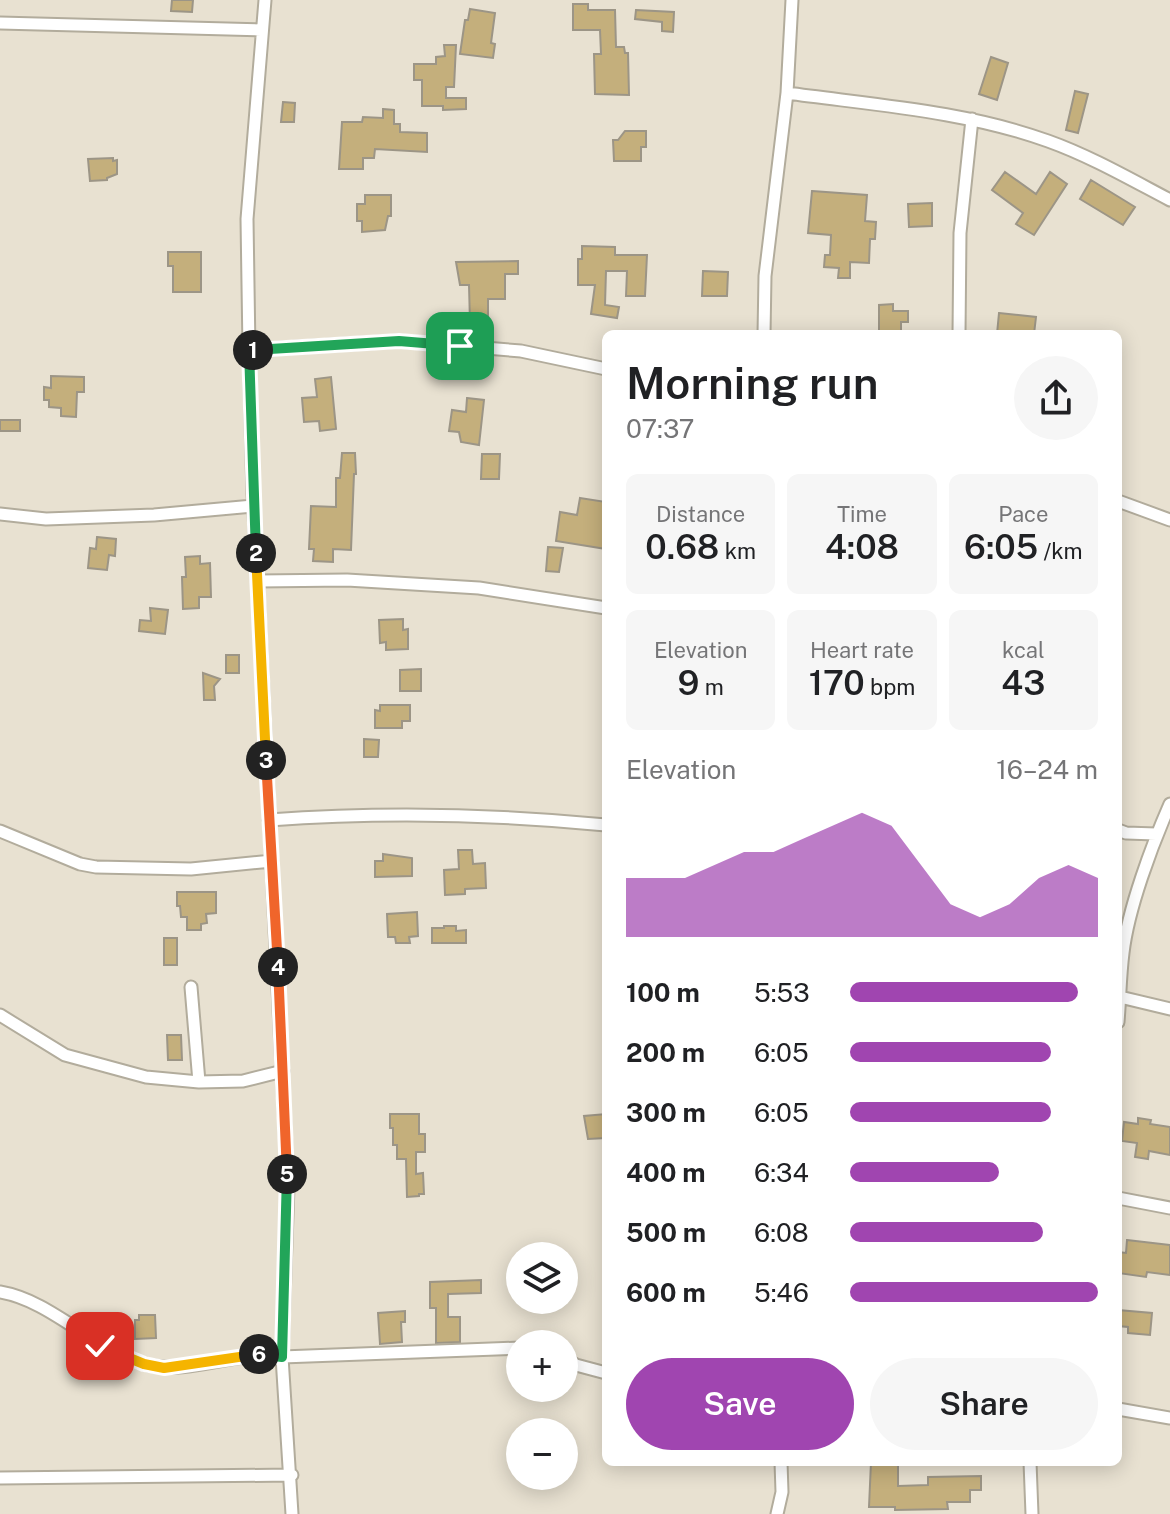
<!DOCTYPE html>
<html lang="en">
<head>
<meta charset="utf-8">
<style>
	body { margin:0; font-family:"Public Sans",sans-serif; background:#f6f6f6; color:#202124; height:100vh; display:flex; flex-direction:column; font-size:30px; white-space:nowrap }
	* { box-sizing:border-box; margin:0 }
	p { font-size:26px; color:#757577 }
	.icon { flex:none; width:44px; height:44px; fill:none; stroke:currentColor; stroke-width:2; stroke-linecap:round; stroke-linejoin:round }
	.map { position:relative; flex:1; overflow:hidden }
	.sheet { position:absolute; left:602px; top:330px; width:520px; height:1136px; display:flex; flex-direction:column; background:#fff; border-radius:12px; box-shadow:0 4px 20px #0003 }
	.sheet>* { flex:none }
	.controls { position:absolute; left:506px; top:1242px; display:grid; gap:16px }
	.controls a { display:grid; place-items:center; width:72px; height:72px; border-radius:50%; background:#fff; box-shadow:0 4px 20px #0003; font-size:40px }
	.pin { position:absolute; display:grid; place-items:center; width:68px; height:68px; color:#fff; margin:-34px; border-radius:16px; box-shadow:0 4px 12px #0006 }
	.km { position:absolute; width:40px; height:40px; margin:-20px; border-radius:50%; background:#222; color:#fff; font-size:22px; line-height:40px; text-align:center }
	.round { display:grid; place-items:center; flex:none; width:84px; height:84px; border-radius:42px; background:#f6f6f6 }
	.overview { display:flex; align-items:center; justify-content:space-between; height:136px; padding:0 24px }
	h1 { font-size:44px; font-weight:600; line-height:60px }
	.stats { display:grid; grid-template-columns:repeat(3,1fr); gap:12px; height:136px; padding:8px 24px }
	.stats div { display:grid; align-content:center; border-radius:12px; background:#f6f6f6; text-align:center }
	.stats b { font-size:34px; font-weight:600 }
	.stats small { font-size:22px; font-weight:400 }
	.stats p { font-size:22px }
	.chart { height:224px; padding:16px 24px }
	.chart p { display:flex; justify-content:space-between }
	.chart svg { width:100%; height:144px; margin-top:8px; fill:#a045b0; opacity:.7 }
	.cta { display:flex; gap:16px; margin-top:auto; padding:16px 24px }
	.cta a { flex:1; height:92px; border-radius:48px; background:#a045b0; color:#fff; font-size:32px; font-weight:600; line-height:92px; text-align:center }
	.cta a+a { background:#f6f6f6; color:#202124 }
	ul { padding:0 24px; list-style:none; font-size:26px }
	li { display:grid; grid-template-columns:128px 96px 1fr; align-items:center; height:60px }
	li i { height:20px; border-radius:10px; background:#a045b0 }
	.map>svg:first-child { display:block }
	.building { fill:#c4af7c; stroke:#9c9586; stroke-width:2 }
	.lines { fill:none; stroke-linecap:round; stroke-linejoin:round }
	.street-casing { stroke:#b2ac9c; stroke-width:15 }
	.street { stroke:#fff; stroke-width:11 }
	.split-1-casing { stroke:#fff; stroke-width:16 }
	.split-2-casing { stroke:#fff; stroke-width:16 }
	.split-3-casing { stroke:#fff; stroke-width:16 }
	.split-4-casing { stroke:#fff; stroke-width:16 }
	.split-5-casing { stroke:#fff; stroke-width:16 }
	.split-6-casing { stroke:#fff; stroke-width:16 }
	.split-7-casing { stroke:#fff; stroke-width:16 }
	.split-1 { stroke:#22a559; stroke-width:10 }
	.split-2 { stroke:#22a559; stroke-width:10 }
	.split-3 { stroke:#f5b400; stroke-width:10 }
	.split-4 { stroke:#f0652b; stroke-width:10 }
	.split-5 { stroke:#f0652b; stroke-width:10 }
	.split-6 { stroke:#22a559; stroke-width:10 }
	.split-7 { stroke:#f5b400; stroke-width:10 }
</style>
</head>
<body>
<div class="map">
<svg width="1170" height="1514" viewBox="0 0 1170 1514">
	<rect width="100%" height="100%" fill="#e8e1d1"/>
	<!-- building -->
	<path class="building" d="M172,0H193L192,12L171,11Z
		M573,4H588V10H615L616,47H624L625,53H628L629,95L595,94L594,54H601L600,30H573Z
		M470,9L495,13L491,43L495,44L493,58L460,54L465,20H468Z
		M636,10L674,12L673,32L662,31V22L635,19Z
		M444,45H456L454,87H446V98H466V109L443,110V106H422V80H414V64H436V57L445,56Z
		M991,57L1008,63L997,100L979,94Z
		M1075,91L1088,94L1078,133L1066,130Z
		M283,102L295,103L294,122H281Z
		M383,109L394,110V124H400V132L427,133V152L375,149L374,158H363V169H339L342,122H362L363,117L383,118Z
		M625,131H646V147H641V161H614L613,140H618Z
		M113,158V161L117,160V174L107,178V180L90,181L88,159Z
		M1005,172L1036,194L1050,172L1067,184L1034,235L1016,224L1023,213L992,190Z
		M1091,180L1135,207L1123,225L1080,199Z
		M812,191L867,195L865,221L876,222L875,239H870L869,263L850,262V278H838L839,268L824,267L825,255H830L831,235L808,233Z
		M365,195H391V216H388L385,230L362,232V221H357V204H365Z
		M932,203V226L909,227L908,204Z
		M582,246L615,247V255H647L645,296H626L627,271H606L605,305L619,307L617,318L591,314L595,285H578V259H582Z
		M168,252H201V292H173V266H168Z
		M518,261V274H505V299H488V322H470L469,285H460L456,262Z
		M703,271L728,272L727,296H702Z
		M893,304V311H908V322H901V332L879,331V305Z
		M999,313L1036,317L1034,334H997Z
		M51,376L84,377V392H77L76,417L61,416V408L49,407V400H44V387L51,388Z
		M331,377L336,429L320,431L319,421L304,422L302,398L317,397L315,379Z
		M467,398L484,400L479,445L461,442L459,432L449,431L452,410L466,412Z
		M0,420H20V431H0Z
		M342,453H355L356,474H354L351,550L333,549V562L313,561L314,549H309L311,506L336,507V478H340Z
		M482,454H500L499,479H481Z
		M580,498L606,502V549L556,541L560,512L577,515Z
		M97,537L116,539L115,556L109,555L107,570L88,568L90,548L96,549Z
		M548,547L563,548L559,572L546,571Z
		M200,556V564L210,563L211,597H199V608L183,609L182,577H186L185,557Z
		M150,608L168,610L165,634L139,631L140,620L151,621Z
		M403,619V630L408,629V649L386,650V642L380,643L379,620Z
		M226,655H239V673H226Z
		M421,669V691H400V670Z
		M203,673L220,679L214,686L215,700H204Z
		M380,705H410V721H402V728H375V710L380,711Z
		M364,739L379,740L378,757H364Z
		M458,850H472L473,864L485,863L486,888L465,889V894L445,895L444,870L459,869Z
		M383,854L412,858V876L375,877V861H383Z
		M177,892H216V913L206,914L207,923L201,924V930H187V917H181L180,906H177Z
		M417,912L418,936L409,937L410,943H396L395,937H388L387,914Z
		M444,926H456V931L466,930V943H432V928H444Z
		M164,938H177V965H164Z
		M167,1035H181L182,1060H168Z
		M390,1114H419V1134H425V1152H416V1174L423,1173L424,1194H419V1196L407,1197L406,1159H397V1145H393V1128H390Z
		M606,1114V1138L588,1139L584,1116Z
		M1138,1118L1151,1120L1150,1124L1170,1127V1155L1149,1151L1148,1159L1135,1157L1137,1143L1122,1141L1124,1122L1138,1124Z
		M1127,1240L1170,1245V1275L1147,1272L1146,1277L1118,1273V1252L1126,1253Z
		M481,1280V1293L448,1294V1317H460V1342L436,1343V1308H430V1282Z
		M1118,1310L1152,1313L1150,1335L1128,1333V1327L1118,1326Z
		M405,1311V1322H401L402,1342L380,1344L378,1313Z
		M139,1315H155L156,1338L135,1339V1320H139Z
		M871,1462H898V1486L928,1485V1477L981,1476V1490H970V1502H947L948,1509L895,1510V1507H869Z"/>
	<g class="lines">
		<!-- street casing -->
		<g class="street-casing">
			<path id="street" d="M265,0L247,219L249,350L253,493L288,1187L282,1357L292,1514
				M0,23L261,30
				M787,93C874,105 965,111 1048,141C1090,156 1130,179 1170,200
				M764,334L765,276L787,93L792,0
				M959,334L960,233L972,119
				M249,350L399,341L521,351L606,369
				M1118,501L1170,520
				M0,514L46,519L154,515L253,506
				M258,581L347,580L479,588L606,608
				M269,820C381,812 494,814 606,825
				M1118,830L1126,833L1156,834
				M0,831L80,864L96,867L191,869L272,861
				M191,987L199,1082
				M1120,997L1170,1009
				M0,1015L65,1055L146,1077L199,1082L243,1081L283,1071
				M1118,1022C1120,999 1120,976 1123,953C1128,909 1152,845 1170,804
				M1118,1198L1170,1208
				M0,1292C53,1301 94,1351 148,1365C192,1375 238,1349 282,1357L520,1348
				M564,1358L576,1365L606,1373
				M1118,1409L1170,1418
				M1030,1462L1032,1514
				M0,1478L292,1475
				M777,1514L782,1492L781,1462"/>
		</g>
		<!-- street -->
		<use href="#street" class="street"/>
	</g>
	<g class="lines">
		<!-- split-1 casing -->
		<g class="split-1-casing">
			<path id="split-1" d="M253,350L399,341L460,346"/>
		</g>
		<!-- split-2 casing -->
		<g class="split-2-casing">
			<path id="split-2" d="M253,350H249L256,553"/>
		</g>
		<!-- split-3 casing -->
		<g class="split-3-casing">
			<path id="split-3" d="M256,553L266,760"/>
		</g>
		<!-- split-4 casing -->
		<g class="split-4-casing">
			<path id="split-4" d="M266,760L278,967"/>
		</g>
		<!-- split-5 casing -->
		<g class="split-5-casing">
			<path id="split-5" d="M278,967L287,1174"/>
		</g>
		<!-- split-6 casing -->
		<g class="split-6-casing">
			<path id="split-6" d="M259,1354L282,1357L287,1174"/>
		</g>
		<!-- split-7 casing -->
		<g class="split-7-casing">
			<path id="split-7" d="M100,1346L144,1364L164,1368L259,1354"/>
		</g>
		<!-- split-1 -->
		<use href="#split-1" class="split-1"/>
		<!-- split-2 -->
		<use href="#split-2" class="split-2"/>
		<!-- split-3 -->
		<use href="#split-3" class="split-3"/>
		<!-- split-4 -->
		<use href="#split-4" class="split-4"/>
		<!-- split-5 -->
		<use href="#split-5" class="split-5"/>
		<!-- split-6 -->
		<use href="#split-6" class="split-6"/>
		<!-- split-7 -->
		<use href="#split-7" class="split-7"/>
	</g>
</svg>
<div class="controls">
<a><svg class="icon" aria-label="layers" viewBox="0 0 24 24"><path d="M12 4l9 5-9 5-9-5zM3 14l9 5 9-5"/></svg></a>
<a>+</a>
<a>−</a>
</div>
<div class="pin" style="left:460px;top:346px;background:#1e9e55"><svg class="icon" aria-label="arrive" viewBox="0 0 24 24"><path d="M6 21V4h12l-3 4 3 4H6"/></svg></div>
<div class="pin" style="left:100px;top:1346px;background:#d93025"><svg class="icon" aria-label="check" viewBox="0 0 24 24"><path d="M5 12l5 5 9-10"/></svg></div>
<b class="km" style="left:253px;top:350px">1</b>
<b class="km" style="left:256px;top:553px">2</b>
<b class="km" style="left:266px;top:760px">3</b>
<b class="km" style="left:278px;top:967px">4</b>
<b class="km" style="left:287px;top:1174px">5</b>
<b class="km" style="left:259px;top:1354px">6</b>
<section class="sheet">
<div class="overview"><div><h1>Morning run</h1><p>07:37</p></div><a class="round"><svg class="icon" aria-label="share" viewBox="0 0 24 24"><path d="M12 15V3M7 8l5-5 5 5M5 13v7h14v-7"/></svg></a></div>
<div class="stats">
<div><p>Distance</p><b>0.68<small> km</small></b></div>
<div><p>Time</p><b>4:08</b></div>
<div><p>Pace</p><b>6:05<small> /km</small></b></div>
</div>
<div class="stats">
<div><p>Elevation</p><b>9<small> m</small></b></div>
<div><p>Heart rate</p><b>170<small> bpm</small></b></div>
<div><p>kcal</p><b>43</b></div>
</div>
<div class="chart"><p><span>Elevation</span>16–24 m</p>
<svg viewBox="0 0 160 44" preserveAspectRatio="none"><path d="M0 44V26L10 26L20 26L30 22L40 18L50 18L60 14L70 10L80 6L90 10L100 22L110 34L120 38L130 34L140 26L150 22L160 26V44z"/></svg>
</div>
<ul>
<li><b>100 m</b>5:53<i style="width:92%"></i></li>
<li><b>200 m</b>6:05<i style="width:81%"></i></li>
<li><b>300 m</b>6:05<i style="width:81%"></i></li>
<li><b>400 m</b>6:34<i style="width:60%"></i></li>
<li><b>500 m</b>6:08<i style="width:78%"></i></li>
<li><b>600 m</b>5:46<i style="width:100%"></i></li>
</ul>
<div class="cta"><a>Save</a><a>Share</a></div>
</section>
</div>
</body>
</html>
